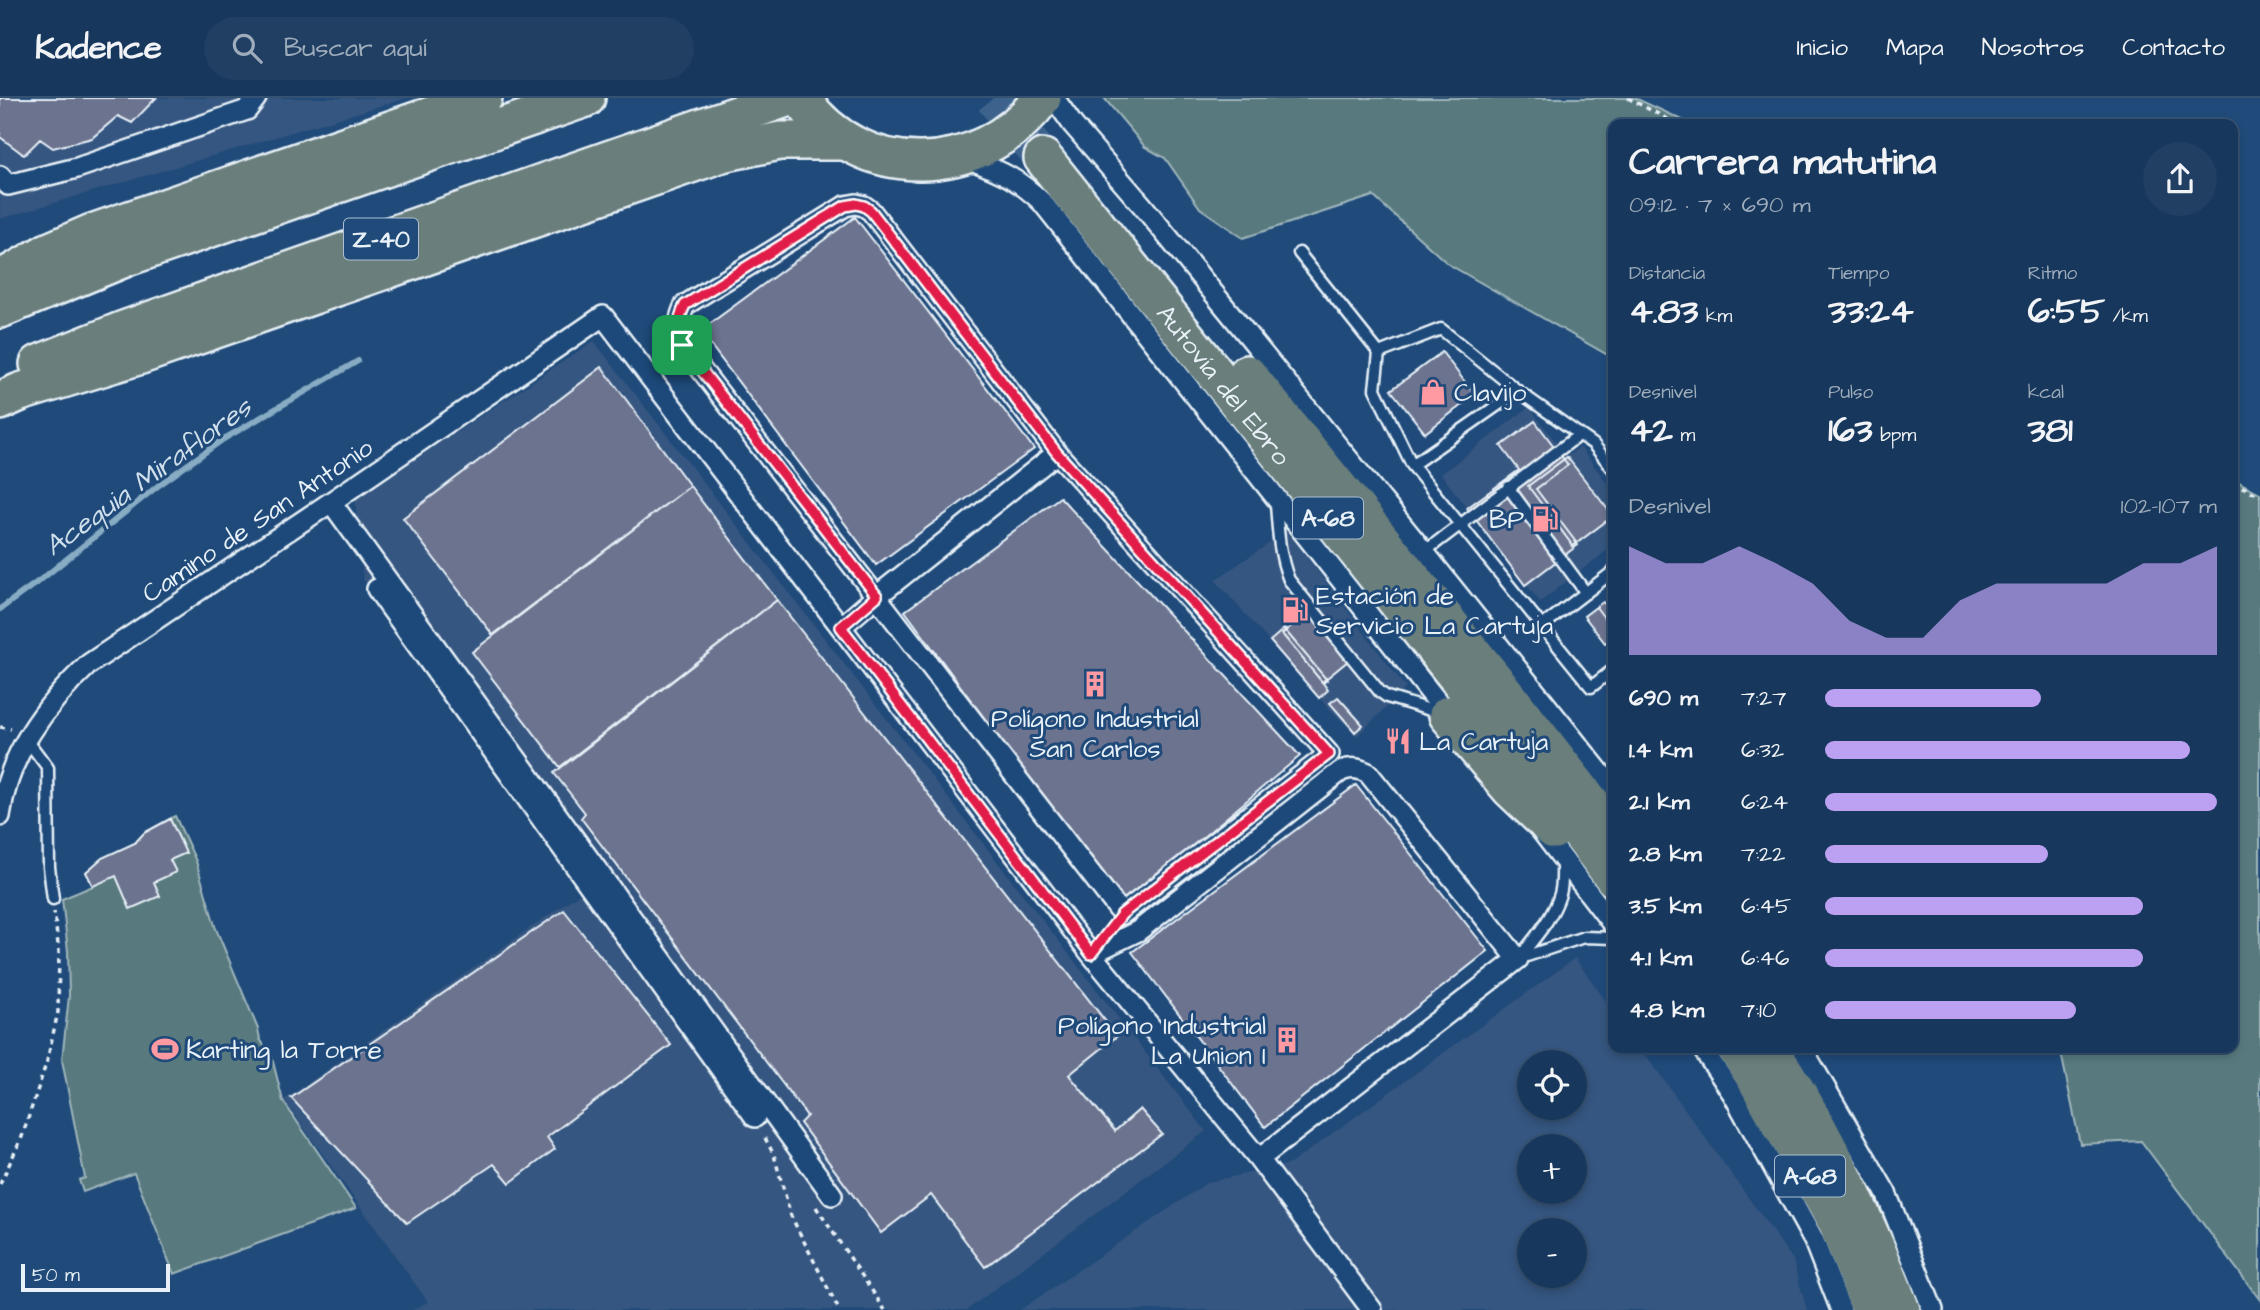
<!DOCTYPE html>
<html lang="es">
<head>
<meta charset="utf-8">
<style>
	body { margin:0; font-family:"Architects Daughter",sans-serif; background:#203f62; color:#f1f3f6; height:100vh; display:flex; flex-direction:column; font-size:26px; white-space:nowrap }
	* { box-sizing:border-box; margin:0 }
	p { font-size:23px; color:#9eacbb }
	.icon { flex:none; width:38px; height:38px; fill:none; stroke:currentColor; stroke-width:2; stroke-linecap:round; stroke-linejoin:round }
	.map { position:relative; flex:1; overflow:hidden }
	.details { position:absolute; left:1608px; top:21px; width:630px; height:934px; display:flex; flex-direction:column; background:#17385c; border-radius:14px; box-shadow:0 4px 10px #0003,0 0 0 2px #365272 }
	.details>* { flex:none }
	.controls { position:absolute; left:1517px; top:952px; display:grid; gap:14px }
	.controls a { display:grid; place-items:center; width:70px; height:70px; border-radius:50%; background:#17385c; box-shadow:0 4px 10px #0003,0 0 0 2px #365272; font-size:35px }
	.scale { position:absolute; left:21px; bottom:18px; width:149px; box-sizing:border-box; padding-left:7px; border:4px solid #e8f1f8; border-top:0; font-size:19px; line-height:24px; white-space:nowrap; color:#e8f1f8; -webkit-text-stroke:5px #1f4a7a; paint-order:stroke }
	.pin { position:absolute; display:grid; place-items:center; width:60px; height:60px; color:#fff; margin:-30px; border-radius:14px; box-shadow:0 4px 10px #0006 }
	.round { display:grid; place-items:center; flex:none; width:74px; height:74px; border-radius:37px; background:#203f62 }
	.summary { display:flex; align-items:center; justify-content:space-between; height:119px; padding:0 21px }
	h1 { font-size:38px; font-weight:700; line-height:52px }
	.figures { display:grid; grid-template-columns:repeat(3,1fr); gap:10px; height:119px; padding:7px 21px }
	.figures div { display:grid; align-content:center }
	.figures b { font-size:35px; font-weight:700 }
	.figures small { font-size:19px; font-weight:400 }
	.figures p { font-size:19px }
	.chart { height:196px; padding:14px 21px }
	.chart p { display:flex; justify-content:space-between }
	.chart svg { width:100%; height:126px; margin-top:7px; fill:#bca0f2; opacity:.7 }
	ul { padding:0 21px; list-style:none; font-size:23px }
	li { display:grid; grid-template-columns:112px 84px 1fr; align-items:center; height:52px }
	li i { height:18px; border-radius:9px; background:#bca0f2 }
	header { display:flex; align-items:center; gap:42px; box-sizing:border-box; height:98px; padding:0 35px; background:#17385c; border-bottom:2px solid #365272 }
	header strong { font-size:33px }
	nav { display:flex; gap:38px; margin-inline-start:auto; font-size:24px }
	.search { width:490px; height:63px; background:#203f62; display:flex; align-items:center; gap:18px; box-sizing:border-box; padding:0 24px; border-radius:38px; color:#9eacbb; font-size:26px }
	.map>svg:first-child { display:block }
	.built { fill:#365680; fill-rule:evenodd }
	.green { fill:#587a7e; stroke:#a0b6bb; stroke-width:2 }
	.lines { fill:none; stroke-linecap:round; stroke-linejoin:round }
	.stream { stroke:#87acc3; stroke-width:6 }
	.building { fill:#6c738f; stroke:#e8f1f8; stroke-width:2 }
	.highway-tunnel { stroke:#3d638d; stroke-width:37; stroke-dasharray:37 18; stroke-linecap:butt }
	.lane-casing { stroke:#e8f1f8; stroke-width:15 }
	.street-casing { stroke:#e8f1f8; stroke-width:24 }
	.highway-casing { stroke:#e8f1f8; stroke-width:42 }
	.path { stroke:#e8f1f8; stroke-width:3.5; stroke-dasharray:5 5; stroke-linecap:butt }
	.lane { stroke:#1f4a7a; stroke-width:10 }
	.street { stroke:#1f4a7a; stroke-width:19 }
	.highway { stroke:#6b7f7c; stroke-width:37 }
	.route-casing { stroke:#fff; stroke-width:14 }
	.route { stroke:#e11d48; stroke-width:9 }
	.labels { text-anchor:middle; stroke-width:6; stroke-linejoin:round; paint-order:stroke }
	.shield { fill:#1f4a7a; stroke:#acbfd2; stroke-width:2 }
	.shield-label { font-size:24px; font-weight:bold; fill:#e8f1f8 }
	.street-label { font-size:26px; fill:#e8f1f8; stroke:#1f4a7a }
	.poi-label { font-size:26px; fill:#e8f1f8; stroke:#1f4a7a; text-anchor:start }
	.water-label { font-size:28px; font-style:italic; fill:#d0e0eb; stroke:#1f4a7a }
</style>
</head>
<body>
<header>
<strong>Kadence</strong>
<div class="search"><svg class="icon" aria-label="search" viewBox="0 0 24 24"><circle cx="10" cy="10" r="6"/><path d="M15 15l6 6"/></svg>Buscar aquí</div>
<nav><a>Inicio</a><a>Mapa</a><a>Nosotros</a><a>Contacto</a></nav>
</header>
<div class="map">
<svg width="2260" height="1212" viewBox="0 0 2260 1212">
	<rect width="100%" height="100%" fill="#1f4a7a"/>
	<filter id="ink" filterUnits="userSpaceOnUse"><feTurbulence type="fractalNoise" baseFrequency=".0143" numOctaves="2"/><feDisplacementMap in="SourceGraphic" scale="14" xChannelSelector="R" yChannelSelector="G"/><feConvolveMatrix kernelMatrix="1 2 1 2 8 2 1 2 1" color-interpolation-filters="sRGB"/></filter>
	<g filter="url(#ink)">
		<!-- built -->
		<path class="built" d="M0,0H407L0,121Z
			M594,243L1206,1033L967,1212H412L428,1204L284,1002L583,793L363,481L355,401Z
			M1529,309L1567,358L1580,349L1613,393V448L1540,504L1441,376Z
			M1287,433L1406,590L1357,638L1319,600L1215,482Z
			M1575,860L1613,913L1614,950H1641L1793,1162L1807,1212H1020L1208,1084L1290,1066ZM1530,964H1575V1010H1530ZM1530,1048H1575V1094H1530ZM1530,1132H1575V1178H1530Z"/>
		<!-- green -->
		<path class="green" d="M1104,0H1635L1691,26H1614L1613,267L1611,259L1448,166L1373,98L1243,140L1200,110L1165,60L1145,49Z
			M2233,381L2260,395V1202L2141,1043L2080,1046L2060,950H2233Z
			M175,718L196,763L216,831L258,931L260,941L272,960L283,1003L356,1110L174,1176L134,1075L83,1094L79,1082L85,1080L62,962L69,898L68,853L62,801L93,788L86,774L102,760L135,745L144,735Z"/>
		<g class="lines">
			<!-- stream -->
			<path class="stream" d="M0,511L43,480L159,387L222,342L358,263"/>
		</g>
		<!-- building -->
		<path class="building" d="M0,0H156L132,25L118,18L92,40L53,50L40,41L24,57L0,39Z
			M855,119L1034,351L876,467L700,233Z
			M1442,254L1475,297L1425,335L1391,292Z
			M602,269L690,388L493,537L403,420Z
			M1535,323L1568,367L1536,391L1578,447L1525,487L1467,410L1519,372L1501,348Z
			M1567,359L1613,418L1573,448L1528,388Z
			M690,388L777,502L560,669L472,554Z
			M1060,399L1300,658L1122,807L905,513Z
			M777,502L1117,938L1069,977L1115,1033L1140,1011L1162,1036L985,1169L931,1097L881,1135L800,1025L807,1018L581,720L585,715L554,675Z
			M1603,504L1614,518V533L1596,509Z
			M1596,509L1614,533V538L1605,545L1584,518Z
			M1308,514L1349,562L1322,584L1282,536Z
			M1284,531L1327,582L1323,585L1328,592L1319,600L1270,543Z
			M1338,599L1363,627L1355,634L1330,605Z
			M1356,687L1488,853L1265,1029L1132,854Z
			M170,721L186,755L170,762L176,774L154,784L160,798L130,811L116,778L93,788L86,774L102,760L135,745L144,735Z
			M564,812L671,947L547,1039L555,1051L510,1085L494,1066L407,1125L291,1000Z"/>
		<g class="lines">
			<!-- highway-tunnel -->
			<path class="highway-tunnel" d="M993,0L1043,60"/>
			<!-- lane casing -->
			<g class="lane-casing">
				<path id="lane" d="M1299,155L1379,255L1375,291L1412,367L1591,589L1614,571
					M1379,255L1441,231L1518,293L1593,346L1614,372
					M1412,367L1518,293
					M1508,389L1586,495
					M1276,406C1278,433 1279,457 1289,482L1380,594L1387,599L1440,615
					M1424,454L1579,337
					M1541,529L1614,473
					M27,642L48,670L49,769L53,801
					M1518,861C1533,842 1553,820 1560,796C1563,786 1562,774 1562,763
					M1518,861L1584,839L1614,840"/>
			</g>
			<!-- street casing -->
			<g class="street-casing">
				<path id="street" d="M1054,0L1073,27L1142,107L1424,454L1614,692
					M962,58C996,72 1014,77 1042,104L1448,617
					M0,78L8,87L77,70L247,12L256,0
					M856,106L864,108L871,113L1057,355L1329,656L1122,816L682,247C678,232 678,221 685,207L845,108Z
					M331,404L832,1097
					M377,491L755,1019
					M841,529L877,498L1057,355
					M0,718C8,657 44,608 89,566L331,404L603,218L1091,856L1259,1061L1372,1212
					M1540,731L1614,828
					M1091,856L1138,833L1341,673C1351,669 1358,670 1368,675L1518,861L1259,1061
					M1702,950L1733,996L1814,1143L1841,1212
					M1802,950L1886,1095L1933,1212"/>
			</g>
			<!-- highway casing -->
			<g class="highway-casing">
				<g id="highway">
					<path d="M801,0C860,86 981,82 1042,0"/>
					<path id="s1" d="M1043,60L1533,674L1614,780"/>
					<path d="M0,182L48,154L92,135L483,0"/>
					<path d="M0,211L127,159L586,0"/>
					<path d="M39,266L124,232L281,176L786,0"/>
					<path d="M1247,276L1504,593L1614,734"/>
					<path d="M0,303L20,294L141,257L722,55L780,43H846"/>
					<path d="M1448,617L1510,690L1554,732"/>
					<path d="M1736,950L1754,978L1838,1127L1871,1212"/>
					<path d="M1769,950C1824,1031 1866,1121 1901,1212"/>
				</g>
			</g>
			<!-- path -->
			<path class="path" d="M1628,0L1677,26
				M2233,384L2260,398
				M0,629L11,631
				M765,1040L774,1057L791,1118L839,1212
				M0,1086L22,1039L47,963L58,914L59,854L54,814
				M816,1109L885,1212"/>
			<!-- lane -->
			<use href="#lane" class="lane"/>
			<!-- street -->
			<use href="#street" class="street"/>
			<!-- highway -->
			<use href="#highway" class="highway"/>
		</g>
	</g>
	<g class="lines" filter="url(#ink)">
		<!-- route casing -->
		<g class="route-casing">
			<path id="route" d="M856,106L864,108L871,113L1057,355L1329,656L1122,816L1091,856L841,529L877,498L682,247C678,232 678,221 685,207L845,108Z"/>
		</g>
		<!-- route -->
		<use href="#route" class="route"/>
	</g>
	<!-- icons -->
	<defs>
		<g id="shop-bare" transform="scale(2.1)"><path d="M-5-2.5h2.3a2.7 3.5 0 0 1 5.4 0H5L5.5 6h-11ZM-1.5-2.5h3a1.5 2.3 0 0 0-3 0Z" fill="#ff9aa2" stroke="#1f4a7a" stroke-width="2.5" paint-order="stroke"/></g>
		<g id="fuel-bare" transform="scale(2.1)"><path d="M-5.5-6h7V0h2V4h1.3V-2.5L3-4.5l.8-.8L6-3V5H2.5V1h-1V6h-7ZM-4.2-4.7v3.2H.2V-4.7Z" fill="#ff9aa2" stroke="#1f4a7a" stroke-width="2.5" paint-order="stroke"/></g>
		<g id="building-bare" transform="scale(2.1)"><path d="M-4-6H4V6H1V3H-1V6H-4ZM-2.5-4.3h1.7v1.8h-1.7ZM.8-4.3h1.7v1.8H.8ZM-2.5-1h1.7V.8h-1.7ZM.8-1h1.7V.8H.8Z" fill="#ff9aa2" stroke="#1f4a7a" stroke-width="2.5" paint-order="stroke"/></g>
		<g id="restaurant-bare" transform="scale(2.1)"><path d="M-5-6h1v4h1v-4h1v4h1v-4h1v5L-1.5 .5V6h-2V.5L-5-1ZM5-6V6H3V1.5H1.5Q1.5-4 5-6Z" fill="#ff9aa2" stroke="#1f4a7a" stroke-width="2.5" paint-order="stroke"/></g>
		<g id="stadium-bare" transform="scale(2.1)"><path d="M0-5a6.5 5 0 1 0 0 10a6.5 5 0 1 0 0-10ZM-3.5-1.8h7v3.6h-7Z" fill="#ff9aa2" stroke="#1f4a7a" stroke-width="2.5" paint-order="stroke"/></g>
	</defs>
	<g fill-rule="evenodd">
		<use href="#shop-bare" x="1433" y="294"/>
		<use href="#fuel-bare" x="1545" y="421"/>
		<use href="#fuel-bare" x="1295" y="512"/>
		<use href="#building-bare" x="1095" y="586"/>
		<use href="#restaurant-bare" x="1398" y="643"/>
		<use href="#building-bare" x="1287" y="942"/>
		<use href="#stadium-bare" x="165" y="951"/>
	</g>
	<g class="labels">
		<!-- shield labels -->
		<g class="shield">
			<rect x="344" y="120.5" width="74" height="41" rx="5"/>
			<rect x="1293" y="399.5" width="70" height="41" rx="5"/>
			<rect x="1775" y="1057.5" width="70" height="41" rx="5"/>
		</g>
		<g class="shield-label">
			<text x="381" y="149">Z-40</text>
			<text x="1328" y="428">A-68</text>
			<text x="1810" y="1086">A-68</text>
		</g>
		<!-- street labels -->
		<g class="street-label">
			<text dy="9" stroke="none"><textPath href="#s1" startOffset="290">Autovía del Ebro</textPath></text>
			<text transform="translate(257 422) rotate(-34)" y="9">Camino de San Antonio</text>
		</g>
		<!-- poi labels -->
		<g class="poi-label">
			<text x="1454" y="303">Clavijo</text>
			<text x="1524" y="430" text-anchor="end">BP</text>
			<text x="1316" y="506">Estación de<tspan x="1316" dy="30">Servicio La Cartuja</tspan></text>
			<text x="1095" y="629" text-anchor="middle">Polígono Industrial<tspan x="1095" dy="30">San Carlos</tspan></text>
			<text x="1419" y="652">La Cartuja</text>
			<text x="1266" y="936" text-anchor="end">Polígono Industrial<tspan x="1266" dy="30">La Union I</tspan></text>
			<text x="186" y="960">Karting la Torre</text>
		</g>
		<!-- water labels -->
		<g class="water-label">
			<text transform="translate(147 378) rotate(-36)" y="10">Acequia Miraflores</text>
		</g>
	</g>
</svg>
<div class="controls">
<a><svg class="icon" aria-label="locate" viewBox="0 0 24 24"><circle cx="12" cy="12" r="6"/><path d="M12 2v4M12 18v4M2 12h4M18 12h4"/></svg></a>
<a>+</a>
<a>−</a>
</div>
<div class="scale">50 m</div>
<div class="pin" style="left:682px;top:247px;background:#1e9e55"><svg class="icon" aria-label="arrive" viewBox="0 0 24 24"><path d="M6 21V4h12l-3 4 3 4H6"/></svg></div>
<section class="details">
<div class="summary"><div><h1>Carrera matutina</h1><p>09:12 · 7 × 690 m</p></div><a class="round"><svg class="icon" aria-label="share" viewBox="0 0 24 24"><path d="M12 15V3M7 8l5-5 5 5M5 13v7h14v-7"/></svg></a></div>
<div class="figures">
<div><p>Distancia</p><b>4.83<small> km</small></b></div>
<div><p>Tiempo</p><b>33:24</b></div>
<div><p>Ritmo</p><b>6:55<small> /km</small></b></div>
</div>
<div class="figures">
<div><p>Desnivel</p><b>42<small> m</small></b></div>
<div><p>Pulso</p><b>163<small> bpm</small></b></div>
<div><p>kcal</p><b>381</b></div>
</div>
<div class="chart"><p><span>Desnivel</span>102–107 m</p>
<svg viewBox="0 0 160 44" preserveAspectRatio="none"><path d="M0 44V6L10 12L20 12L30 6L40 12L50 19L60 32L70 38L80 38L90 25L100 19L110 19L120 19L130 19L140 12L150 12L160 6V44z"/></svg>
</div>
<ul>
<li><b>690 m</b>7:27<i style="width:55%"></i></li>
<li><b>1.4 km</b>6:32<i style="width:93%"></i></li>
<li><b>2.1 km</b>6:24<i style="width:100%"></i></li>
<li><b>2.8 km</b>7:22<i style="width:57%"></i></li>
<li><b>3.5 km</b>6:45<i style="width:81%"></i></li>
<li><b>4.1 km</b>6:46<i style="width:81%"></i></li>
<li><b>4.8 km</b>7:10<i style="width:64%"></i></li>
</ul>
</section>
</div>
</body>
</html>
